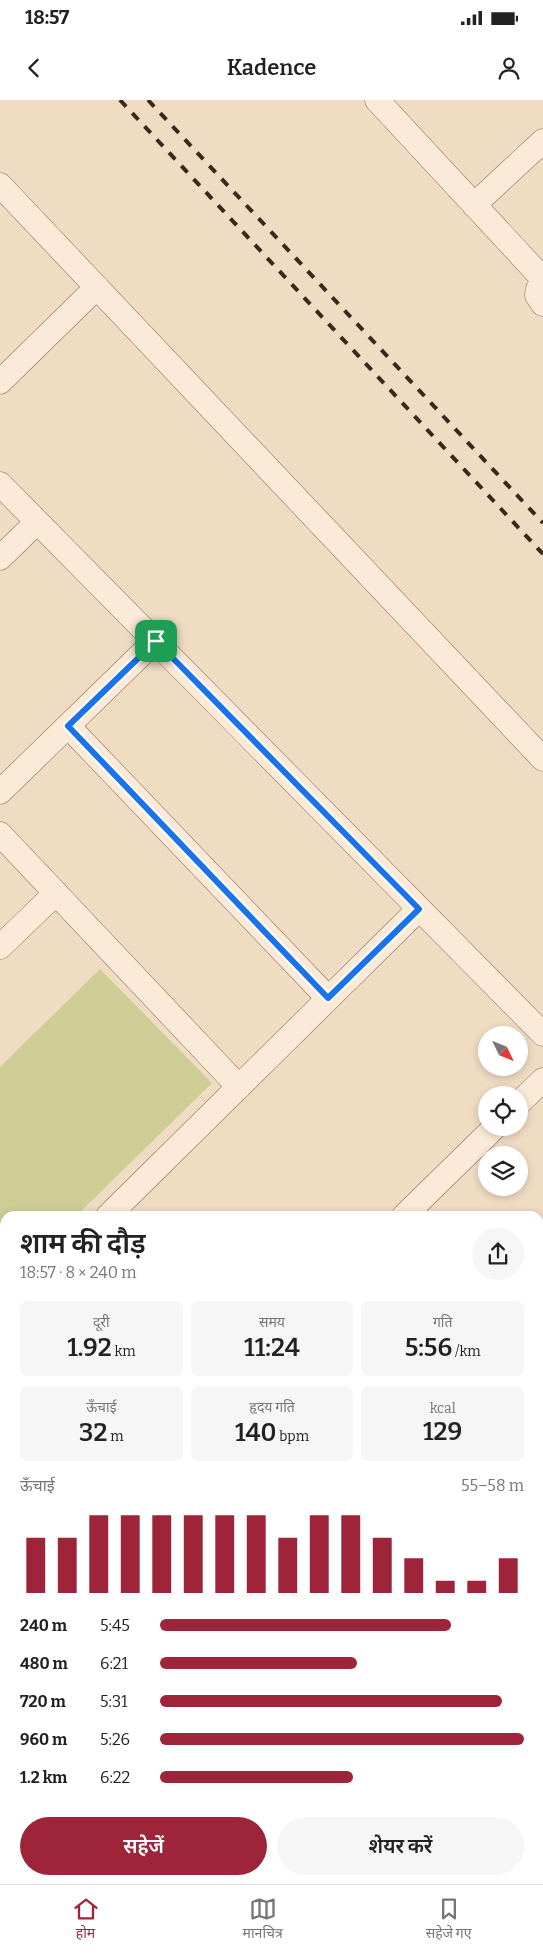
<!DOCTYPE html>
<html lang="hi">
<head>
<meta charset="utf-8">
<style>
	body { margin:0; font-family:Bitter,"Noto Sans Devanagari",serif; background:#f6f6f6; color:#222; height:100vh; display:flex; flex-direction:column; font-size:19px; white-space:nowrap }
	* { box-sizing:border-box; margin:0 }
	p { font-size:16px; color:#767676 }
	.icon { flex:none; width:28px; height:28px; fill:none; stroke:currentColor; stroke-width:2; stroke-linecap:round; stroke-linejoin:round }
	.map { position:relative; flex:1; overflow:hidden }
	.details { position:absolute; left:0px; top:1111px; width:544px; height:674px; display:flex; flex-direction:column; background:#fff; border-radius:15px 15px 0 0; box-shadow:0 2px 8px #0003 }
	.details>* { flex:none }
	.needle { width:32px; rotate:133deg }
	.controls { position:absolute; left:478px; top:926px; display:grid; gap:10px }
	.controls a { display:grid; place-items:center; width:50px; height:50px; border-radius:50%; background:#fff; box-shadow:0 2px 8px #0003; font-size:25px }
	.pin { position:absolute; display:grid; place-items:center; width:42px; height:42px; color:#fff; margin:-21px; border-radius:10px; box-shadow:0 2px 8px #0006 }
	.round { display:grid; place-items:center; flex:none; width:52px; height:52px; border-radius:26px; background:#f6f6f6 }
	.summary { display:flex; align-items:center; justify-content:space-between; height:85px; padding:0 20px }
	h1 { font-size:28px; font-weight:600; line-height:38px }
	.metrics { display:grid; grid-template-columns:repeat(3,1fr); gap:8px; height:85px; padding:5px 20px }
	.metrics div { display:grid; align-content:center; border-radius:8px; background:#f6f6f6; text-align:center }
	.metrics b { font-size:25px; font-weight:600 }
	.metrics small { font-size:14px; font-weight:400 }
	.metrics p { font-size:14px }
	.chart { height:140px; padding:10px 20px }
	.chart p { display:flex; justify-content:space-between }
	.chart svg { width:100%; height:90px; margin-top:5px; stroke:#9e2539; stroke-width:6 }
	.cta { display:flex; gap:10px; margin-top:auto; padding:10px 20px }
	.cta a { flex:1; height:58px; border-radius:30px; background:#9e2539; color:#fff; font-size:20px; font-weight:600; line-height:58px; text-align:center }
	.cta a+a { background:#f6f6f6; color:#222 }
	ul { padding:0 20px; list-style:none; font-size:16px }
	li { display:grid; grid-template-columns:80px 60px 1fr; align-items:center; height:38px }
	li i { height:12px; border-radius:6px; background:#9e2539 }
	.status { display:flex; justify-content:space-between; align-items:center; height:35px; padding:0 25px; background:#fff; direction:ltr }
	.status svg { height:14px; fill:currentColor }
	header { display:flex; justify-content:space-between; align-items:center; height:65px; padding:0 20px; background:#fff; font-size:22px; font-weight:600 }
	.dock { display:flex; justify-content:space-around; align-items:center; height:70px; border-top:1px solid #e0e0e0; background:#fff; font-size:14px; color:#767676 }
	.dock a { display:grid; justify-items:center; gap:2px }
	.dock .on { color:#9e2539 }
	.map>svg:first-child { display:block }
	.green { fill:#cfcd96 }
	.lines { fill:none; stroke-linecap:round; stroke-linejoin:round }
	.lane-casing { stroke:#8b6c59; stroke-width:14 }
	.street-casing { stroke:#8b6c59; stroke-width:25 }
	.lane { stroke:#faead7; stroke-width:12 }
	.street { stroke:#faead7; stroke-width:24 }
	.rail { stroke:#3b271d; stroke-width:4; stroke-dasharray:9 9; stroke-linecap:butt }
	.route-casing { stroke:#fff; stroke-width:10 }
	.route { stroke:#1a73e8; stroke-width:6 }
</style>
</head>
<body>
<div class="status"><b>18:57</b><svg viewBox="0 0 49 12"><path d="M0 12V9h3v3zM5 12V6h3v6zM10 12V3h3v9zM15 12V0h3v12zM26 1h20v11H26zM47 4h2v5h-2z"/></svg></div>
<header><svg class="icon" aria-label="back" viewBox="0 0 24 24"><path d="M15 5l-7 7 7 7"/></svg>Kadence<svg class="icon" aria-label="person" viewBox="0 0 24 24"><circle cx="12" cy="8" r="4"/><path d="M4 21q1-7 8-7t8 7"/></svg></header>
<div class="map">
<svg width="543" height="1784" viewBox="0 0 543 1784">
	<rect width="100%" height="100%" fill="#f0dcc3"/>
	<!-- green -->
	<path class="green" d="M100,869L212,983L76,1116H5V1186L0,1191V967Z"/>
	<g class="lines">
		<!-- lane casing -->
		<g class="lane-casing">
			<path id="lane" d="M539,1537L543,1533
				M539,1711L543,1714"/>
		</g>
		<!-- street casing -->
		<g class="street-casing">
			<path id="street" d="M377,0L543,179
				M0,85L543,659
				M474,105L543,41
				M543,183L538,189L537,195L543,204
				M0,282L97,187
				M0,384L543,934
				M0,458L37,422
				M68,626L328,898
				M0,692L155,541
				M0,734L239,987
				M0,847L56,793
				M519,1003L543,980
				M108,1116L419,809
				M404,1116L494,1028
				M0,1222L5,1217
				M539,1295L543,1291
				M539,1390L543,1386
				M0,1391L5,1396
				M539,1443L543,1439
				M0,1512L5,1507
				M0,1621L5,1626
				M156,1780L160,1784
				M73,1784L77,1780
				M129,1784L134,1780
				M188,1784L193,1780"/>
		</g>
		<!-- lane -->
		<use href="#lane" class="lane"/>
		<!-- street -->
		<use href="#street" class="street"/>
		<!-- rail -->
		<path class="rail" d="M120,0L543,454
			M148,0L543,423"/>
	</g>
	<g class="lines">
		<!-- route casing -->
		<g class="route-casing">
			<path id="route" d="M156,541L419,809L328,898L68,626Z"/>
		</g>
		<!-- route -->
		<use href="#route" class="route"/>
	</g>
</svg>
<div class="controls">
<a><svg class="needle" viewBox="-14 -14 28 28"><path d="M0-13l5 13h-10z" fill="#e53935"/><path d="M0 13l5-13h-10z" fill="#767676"/></svg></a>
<a><svg class="icon" aria-label="locate" viewBox="0 0 24 24"><circle cx="12" cy="12" r="6"/><path d="M12 2v4M12 18v4M2 12h4M18 12h4"/></svg></a>
<a><svg class="icon" aria-label="layers" viewBox="0 0 24 24"><path d="M12 4l9 5-9 5-9-5zM3 14l9 5 9-5"/></svg></a>
</div>
<div class="pin" style="left:156px;top:541px;background:#1e9e55"><svg class="icon" aria-label="arrive" viewBox="0 0 24 24"><path d="M6 21V4h12l-3 4 3 4H6"/></svg></div>
<section class="details">
<div class="summary"><div><h1>शाम की दौड़</h1><p>18:57 · 8 × 240 m</p></div><a class="round"><svg class="icon" aria-label="share" viewBox="0 0 24 24"><path d="M12 15V3M7 8l5-5 5 5M5 13v7h14v-7"/></svg></a></div>
<div class="metrics">
<div><p>दूरी</p><b>1.92<small> km</small></b></div>
<div><p>समय</p><b>11:24</b></div>
<div><p>गति</p><b>5:56<small> /km</small></b></div>
</div>
<div class="metrics">
<div><p>ऊँचाई</p><b>32<small> m</small></b></div>
<div><p>हृदय गति</p><b>140<small> bpm</small></b></div>
<div><p>kcal</p><b>129</b></div>
</div>
<div class="chart"><p><span>ऊँचाई</span>55–58 m</p>
<svg viewBox="0 0 160 44" preserveAspectRatio="none"><path d="M5 44V17M15 44V17M25 44V6M35 44V6M45 44V6M55 44V6M65 44V6M75 44V6M85 44V17M95 44V6M105 44V6M115 44V17M125 44V27M135 44V38M145 44V38M155 44V27"/></svg>
</div>
<ul>
<li><b>240 m</b>5:45<i style="width:80%"></i></li>
<li><b>480 m</b>6:21<i style="width:54%"></i></li>
<li><b>720 m</b>5:31<i style="width:94%"></i></li>
<li><b>960 m</b>5:26<i style="width:100%"></i></li>
<li><b>1.2 km</b>6:22<i style="width:53%"></i></li>
</ul>
<div class="cta"><a>सहेजें</a><a>शेयर करें</a></div>
</section>
</div>
<nav class="dock">
<a class="on"><svg class="icon" aria-label="home" viewBox="0 0 24 24"><path d="M3 11l9-7 9 7M6 9v11h12V9"/></svg>होम</a>
<a><svg class="icon" aria-label="map" viewBox="0 0 24 24"><path d="M3 6l6-2 6 2 6-2v14l-6 2-6-2-6 2zM9 4v14M15 6v14"/></svg>मानचित्र</a>
<a><svg class="icon" aria-label="saved" viewBox="0 0 24 24"><path d="M7 4h10v16l-5-4-5 4z"/></svg>सहेजे गए</a>
</nav>
</body>
</html>
